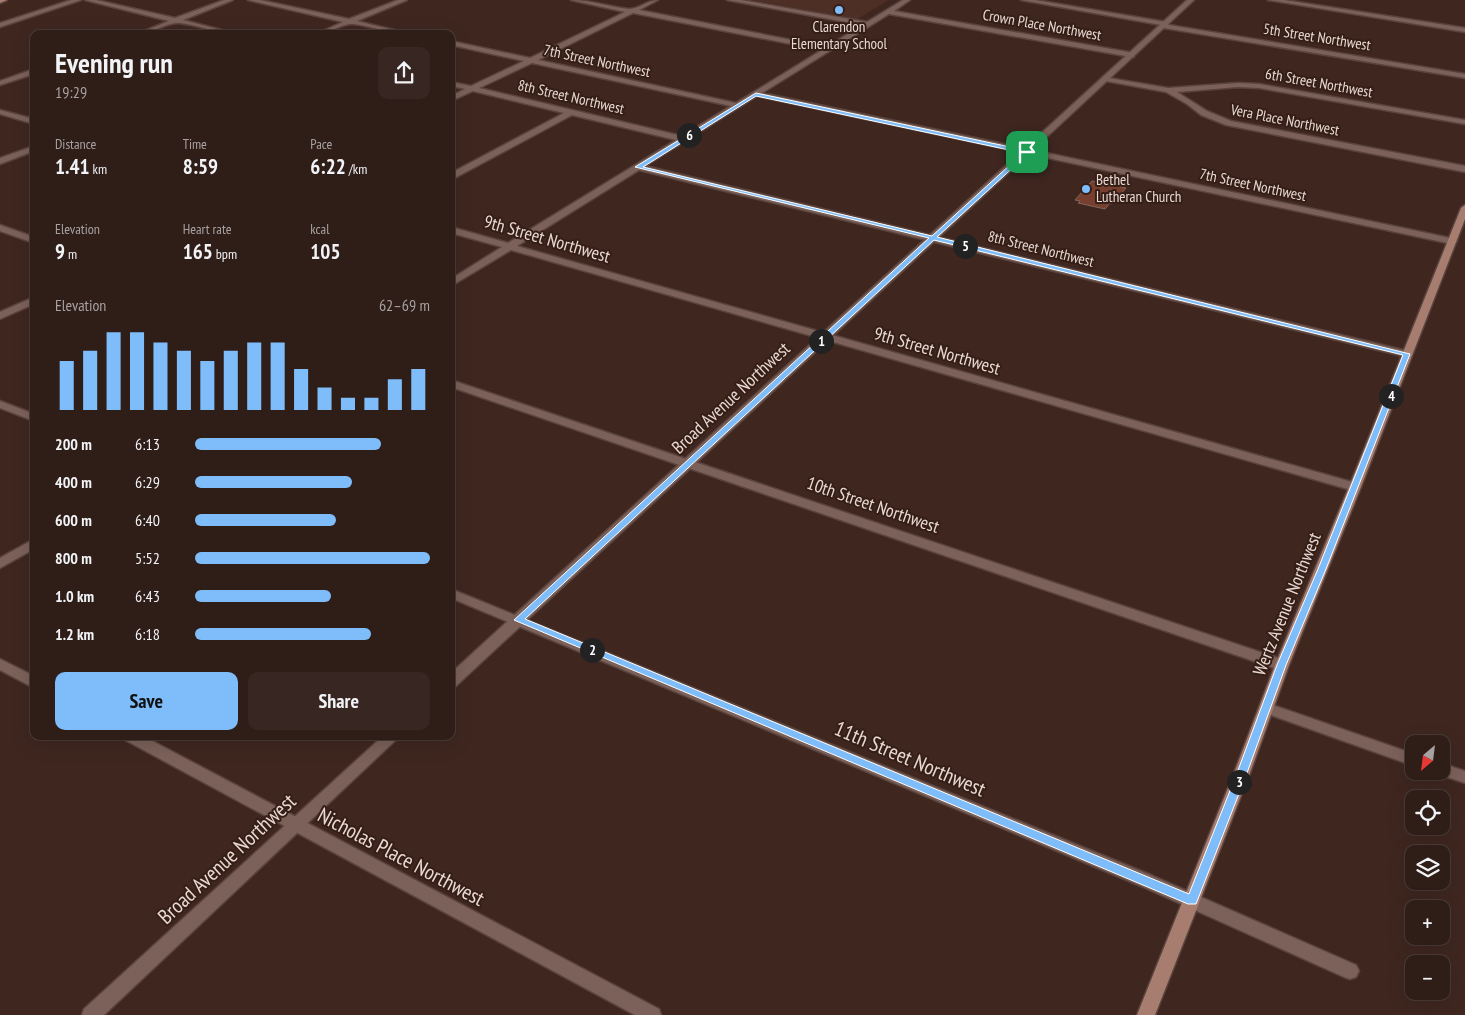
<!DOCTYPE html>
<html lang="en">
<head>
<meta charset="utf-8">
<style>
	body { margin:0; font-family:"PT Sans Narrow",sans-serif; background:#372621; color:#f1f3f6; height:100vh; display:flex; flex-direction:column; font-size:19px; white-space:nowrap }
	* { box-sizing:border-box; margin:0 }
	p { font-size:16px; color:#a7a2a2 }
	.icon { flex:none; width:28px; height:28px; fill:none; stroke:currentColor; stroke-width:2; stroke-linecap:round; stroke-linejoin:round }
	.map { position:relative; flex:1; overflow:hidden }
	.panel { position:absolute; left:30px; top:30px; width:425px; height:710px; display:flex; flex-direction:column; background:#2f1d18; border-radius:10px; box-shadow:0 5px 20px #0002,0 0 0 1px #4a3b37 }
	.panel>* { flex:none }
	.needle { width:32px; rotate:208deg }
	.controls { position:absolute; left:1405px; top:735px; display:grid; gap:10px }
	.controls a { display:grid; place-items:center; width:45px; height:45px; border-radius:10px; background:#2f1d18; box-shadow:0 5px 20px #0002,0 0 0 1px #4a3b37; font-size:25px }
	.pin { position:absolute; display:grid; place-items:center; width:42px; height:42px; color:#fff; margin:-21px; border-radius:10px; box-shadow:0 2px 8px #0006 }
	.km { position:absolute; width:25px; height:25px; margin:-12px; border-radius:50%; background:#222; color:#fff; font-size:14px; line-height:25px; text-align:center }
	.round { display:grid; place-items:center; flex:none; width:52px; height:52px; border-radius:10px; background:#372621 }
	.summary { display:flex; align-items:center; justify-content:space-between; height:85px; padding:0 25px }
	h1 { font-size:28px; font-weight:700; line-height:38px }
	.figures { display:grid; grid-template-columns:repeat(3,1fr); gap:8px; height:85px; padding:5px 25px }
	.figures div { display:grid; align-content:center }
	.figures b { font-size:21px; font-weight:700 }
	.figures small { font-size:14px; font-weight:400 }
	.figures p { font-size:14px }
	.chart { height:140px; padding:10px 25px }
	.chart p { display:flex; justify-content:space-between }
	.chart svg { width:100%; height:90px; margin-top:5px; stroke:#7ebdf9; stroke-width:6 }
	.action { display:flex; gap:10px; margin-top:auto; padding:10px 25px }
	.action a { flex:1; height:58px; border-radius:10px; background:#7ebdf9; color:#111; font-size:20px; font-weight:700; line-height:58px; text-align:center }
	.action a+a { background:#372621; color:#f1f3f6 }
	ul { padding:0 25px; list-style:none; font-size:16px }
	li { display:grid; grid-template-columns:80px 60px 1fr; align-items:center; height:38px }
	li i { height:12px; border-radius:6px; background:#7ebdf9 }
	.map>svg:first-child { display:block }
	.built { fill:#4d2f26 }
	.building { fill:#773f2e; stroke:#83665e }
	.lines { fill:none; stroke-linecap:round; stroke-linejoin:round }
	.minor-casing { stroke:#5a433d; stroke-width:3 }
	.tertiary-casing { stroke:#5a433d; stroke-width:3 }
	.secondary-casing { stroke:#5a433d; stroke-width:3 }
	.minor { fill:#7b6159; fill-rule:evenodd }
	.tertiary { fill:#7b6159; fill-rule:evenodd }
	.secondary { fill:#a77d70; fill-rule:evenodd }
	.route { fill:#7ebdf9; stroke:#fff; fill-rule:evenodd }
	.poi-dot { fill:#7ebdf9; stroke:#351e16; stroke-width:2 }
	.labels { text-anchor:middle; stroke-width:4; stroke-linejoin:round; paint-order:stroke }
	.far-street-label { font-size:15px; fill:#e9d8d3; stroke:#351e16 }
	.far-poi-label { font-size:15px; fill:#e9d8d3; stroke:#351e16 }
	.street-label { font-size:18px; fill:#e9d8d3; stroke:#351e16 }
	.near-street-label { font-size:21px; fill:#e9d8d3; stroke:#351e16 }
</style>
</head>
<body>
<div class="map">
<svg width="1465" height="1015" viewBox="0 0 1465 1015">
	<rect width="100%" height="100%" fill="#3f2720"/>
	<!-- built -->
	<path class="built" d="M752,0H889L857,19Z"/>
	<!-- building -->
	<path class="building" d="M1092,181L1103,183L1126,188L1112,204L1110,203L1105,209L1078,203L1080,201L1075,200Z"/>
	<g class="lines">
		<!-- minor casing -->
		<g class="minor-casing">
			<path id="minor" d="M71,0H81L0,27V23Z
				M85,0H96L175,18L224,0H233L183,20L237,34C217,34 199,25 179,23C167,22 151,34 137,34L169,21Z
				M248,0H260L349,19L398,0H407L357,21L410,34C390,34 372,26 353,24C342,23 329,34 316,34L343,22Z
				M571,0C591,0 609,7 629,9C639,9 648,0 658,0L639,10L827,47L862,25L727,0H741L867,22L903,0H910L894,11L1134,53V57H1131L889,14L762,93L1455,239L1457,241L1452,244L757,96L645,166L1407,351L1412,354L1407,357L639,170L517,246L1359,484L1361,487L1355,491L1351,490L511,250L451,286V279L502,247L451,233V227L508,243L676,140L572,115L451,180V173L564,113L473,91L451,101V96L465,89L451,86V82L471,86L524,61L451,45V41L530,58L625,12ZM633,13L822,50L736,103L538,60ZM532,63L731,106L682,136L479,88Z
				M1021,0H1035L1166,22L1169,25L1465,74V78L1164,28L1161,25Z
				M34,69V74L0,85V81Z
				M1103,77L1168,88L1238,83L1259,84L1465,120V124L1259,88L1238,87L1177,92L1207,111L1231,121L1465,166V172L1226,125L1201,115L1187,104L1166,92L1106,81L1102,79Z
				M0,110L34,119V124L0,114Z
				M34,146V151L0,164V158Z
				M0,225L34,237V243L0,231Z
				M34,297V304L0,319V312Z
				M451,380L1287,661L1289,665L1287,669H1277L451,387Z
				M0,401L34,414V421L0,408Z
				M34,539V549L0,568V558Z
				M451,589L1153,876L1356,965L1359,971L1356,977L1350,979L1344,977L1141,886L451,598Z
				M0,659L34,676V688L0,670Z
				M1267,703L1414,754V766L1262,712L1260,708L1262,704Z
				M123,736H143L659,1009L661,1015H635L125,740Z
				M1441,763L1465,771V783L1435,773L1434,771H1441Z"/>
		</g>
		<!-- tertiary casing -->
		<g class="tertiary-casing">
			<path id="tertiary" d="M1187,0H1194L456,686L451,687V673Z
				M1268,0H1284L1465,28V32Z
				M383,736H400L104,1015H82L84,1009Z"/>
		</g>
		<!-- secondary casing -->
		<g class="secondary-casing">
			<path id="secondary" d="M0,0H7L0,3Z
				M1465,205V219L1361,487L1289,665L1250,773L1155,1015H1137L1234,773L1275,665L1349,487L1461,208Z"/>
		</g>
		<!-- minor -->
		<use href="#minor" class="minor"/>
		<!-- tertiary -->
		<use href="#tertiary" class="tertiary"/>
		<!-- secondary -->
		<use href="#secondary" class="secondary"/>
	</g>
	<!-- route -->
	<path class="route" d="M756,93L1029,151V153L937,237L1410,354L1326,569L1286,665L1247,773L1196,904H1188L514,620L929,238L635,167ZM756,96L1023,153L932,236L643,167ZM934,240L1403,355L1318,569L1277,665L1237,773L1189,894L525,619Z"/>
	<!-- markers -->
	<g class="poi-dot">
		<circle cx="839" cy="10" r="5"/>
		<circle cx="1086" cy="189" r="5"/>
	</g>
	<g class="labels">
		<!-- far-street labels -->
		<g class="far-street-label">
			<text transform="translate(1042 25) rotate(10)" y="5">Crown Place Northwest</text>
			<text transform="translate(1317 37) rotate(9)" y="5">5th Street Northwest</text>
			<text transform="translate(597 61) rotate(12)" y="5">7th Street Northwest</text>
			<text transform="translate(1319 83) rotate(10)" y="5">6th Street Northwest</text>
			<text transform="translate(571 97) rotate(13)" y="5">8th Street Northwest</text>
			<text transform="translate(1285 120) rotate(11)" y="5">Vera Place Northwest</text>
			<text transform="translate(1253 185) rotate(12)" y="5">7th Street Northwest</text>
			<text transform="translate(1041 249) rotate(14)" y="5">8th Street Northwest</text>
		</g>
		<!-- far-poi labels -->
		<g class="far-poi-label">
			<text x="839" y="32">Clarendon<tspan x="839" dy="17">Elementary School</tspan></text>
			<text x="1096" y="185" text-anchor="start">Bethel<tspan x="1096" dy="17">Lutheran Church</tspan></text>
		</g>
		<!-- street labels -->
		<g class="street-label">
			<text transform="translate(547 239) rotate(16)" y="6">9th Street Northwest</text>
			<text transform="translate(937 351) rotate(16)" y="6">9th Street Northwest</text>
			<text transform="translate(731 398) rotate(-43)" y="6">Broad Avenue Northwest</text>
			<text transform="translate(873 505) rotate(19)" y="6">10th Street Northwest</text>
			<text transform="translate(1287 604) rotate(-68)" y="6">Wertz Avenue Northwest</text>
		</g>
		<!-- near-street labels -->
		<g class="near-street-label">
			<text transform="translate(910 759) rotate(23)" y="7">11th Street Northwest</text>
			<text transform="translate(401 857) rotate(28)" y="7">Nicholas Place Northwest</text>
			<text transform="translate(227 859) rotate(-43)" y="7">Broad Avenue Northwest</text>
		</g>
	</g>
</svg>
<div class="controls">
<a><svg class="needle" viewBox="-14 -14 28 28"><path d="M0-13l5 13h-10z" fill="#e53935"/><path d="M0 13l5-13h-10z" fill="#a7a2a2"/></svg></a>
<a><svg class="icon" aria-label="locate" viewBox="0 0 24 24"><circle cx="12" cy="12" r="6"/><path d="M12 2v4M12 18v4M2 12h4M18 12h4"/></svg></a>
<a><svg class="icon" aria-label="layers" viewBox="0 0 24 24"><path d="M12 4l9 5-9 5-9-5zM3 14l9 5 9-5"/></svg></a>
<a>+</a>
<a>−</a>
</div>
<div class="pin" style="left:1027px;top:152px;background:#1e9e55"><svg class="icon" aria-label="arrive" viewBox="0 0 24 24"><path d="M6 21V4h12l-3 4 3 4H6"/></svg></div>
<b class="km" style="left:821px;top:341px">1</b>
<b class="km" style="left:592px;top:650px">2</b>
<b class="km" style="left:1239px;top:782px">3</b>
<b class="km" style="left:1391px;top:396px">4</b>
<b class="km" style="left:965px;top:246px">5</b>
<b class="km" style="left:689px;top:135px">6</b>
<section class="panel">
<div class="summary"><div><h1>Evening run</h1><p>19:29</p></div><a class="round"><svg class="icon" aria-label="share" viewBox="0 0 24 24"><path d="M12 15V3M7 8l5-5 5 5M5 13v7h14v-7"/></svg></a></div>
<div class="figures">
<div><p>Distance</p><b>1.41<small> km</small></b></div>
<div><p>Time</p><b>8:59</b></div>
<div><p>Pace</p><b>6:22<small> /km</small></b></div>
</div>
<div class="figures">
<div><p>Elevation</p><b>9<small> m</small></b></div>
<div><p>Heart rate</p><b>165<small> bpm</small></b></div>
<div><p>kcal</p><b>105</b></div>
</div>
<div class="chart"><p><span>Elevation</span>62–69 m</p>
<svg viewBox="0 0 160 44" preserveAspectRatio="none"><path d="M5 44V20M15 44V15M25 44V6M35 44V6M45 44V11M55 44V15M65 44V20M75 44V15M85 44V11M95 44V11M105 44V24M115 44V33M125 44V38M135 44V38M145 44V29M155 44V24"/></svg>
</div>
<ul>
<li><b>200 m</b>6:13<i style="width:79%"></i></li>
<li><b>400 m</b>6:29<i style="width:67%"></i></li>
<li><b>600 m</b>6:40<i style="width:60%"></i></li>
<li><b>800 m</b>5:52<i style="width:100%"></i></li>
<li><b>1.0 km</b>6:43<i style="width:58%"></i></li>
<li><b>1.2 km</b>6:18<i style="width:75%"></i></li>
</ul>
<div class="action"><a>Save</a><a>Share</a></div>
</section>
</div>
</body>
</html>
